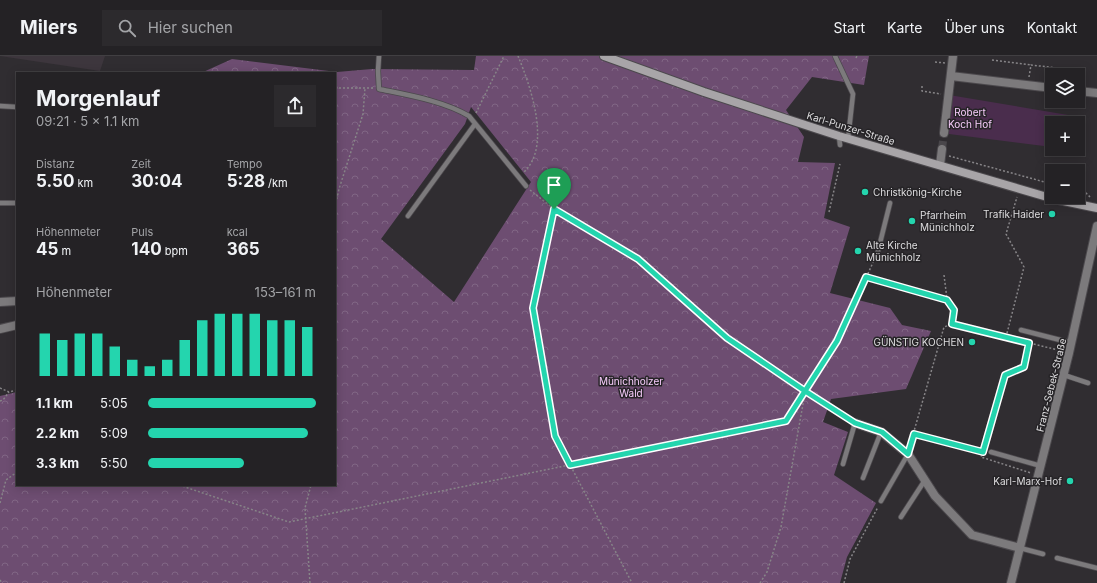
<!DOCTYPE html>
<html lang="de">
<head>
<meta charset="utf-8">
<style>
	body { margin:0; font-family:Inter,sans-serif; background:#2c2a2d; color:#f1f3f6; height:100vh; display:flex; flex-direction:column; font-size:15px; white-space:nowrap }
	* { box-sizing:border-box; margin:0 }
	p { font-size:13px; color:#a3a4a7 }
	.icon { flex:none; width:22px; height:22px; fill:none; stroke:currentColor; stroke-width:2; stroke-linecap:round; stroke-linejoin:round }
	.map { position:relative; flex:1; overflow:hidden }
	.side { position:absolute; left:16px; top:16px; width:320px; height:414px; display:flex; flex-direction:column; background:#242225; border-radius:0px; box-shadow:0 2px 10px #0003,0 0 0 1px #413f42 }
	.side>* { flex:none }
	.tools { position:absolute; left:1045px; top:12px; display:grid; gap:8px }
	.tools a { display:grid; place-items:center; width:40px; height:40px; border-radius:0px; background:#242225; box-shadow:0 2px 10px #0003,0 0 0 1px #413f42; font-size:20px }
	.pin { position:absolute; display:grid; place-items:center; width:34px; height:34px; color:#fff; margin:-41px -17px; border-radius:50% 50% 50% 0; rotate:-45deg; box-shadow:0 0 4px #0007 }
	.pin .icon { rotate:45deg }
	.round { display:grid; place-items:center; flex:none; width:42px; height:42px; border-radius:0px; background:#2c2a2d }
	.headline { display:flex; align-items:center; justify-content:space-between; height:68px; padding:0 20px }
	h1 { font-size:22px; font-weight:700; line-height:30px }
	.stats { display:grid; grid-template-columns:repeat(3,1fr); gap:6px; height:68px; padding:4px 20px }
	.stats div { display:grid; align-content:center }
	.stats b { font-size:17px; font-weight:700 }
	.stats small { font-size:11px; font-weight:400 }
	.stats p { font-size:11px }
	.chart { height:112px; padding:8px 20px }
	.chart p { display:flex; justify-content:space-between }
	.chart svg { width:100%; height:72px; margin-top:4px; stroke:#24d5ae; stroke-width:6 }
	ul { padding:0 20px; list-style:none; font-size:13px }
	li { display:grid; grid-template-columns:64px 48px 1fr; align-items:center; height:30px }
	li i { height:10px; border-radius:5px; background:#24d5ae }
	header { display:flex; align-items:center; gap:24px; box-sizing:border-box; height:56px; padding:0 20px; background:#242225; border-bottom:1px solid #413f42 }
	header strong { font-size:19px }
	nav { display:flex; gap:22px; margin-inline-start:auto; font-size:14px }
	.search { width:280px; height:36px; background:#2c2a2d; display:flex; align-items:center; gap:10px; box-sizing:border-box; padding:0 14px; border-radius:0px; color:#a3a4a7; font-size:15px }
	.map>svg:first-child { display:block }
	.built { fill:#3d363d }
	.forest { fill:url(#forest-crowns); fill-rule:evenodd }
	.park { fill:#4a2d4d }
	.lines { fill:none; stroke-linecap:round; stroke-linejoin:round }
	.street-tunnel { stroke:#4a474b; stroke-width:8; stroke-dasharray:8 4; stroke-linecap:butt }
	.lane-casing { stroke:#4c494d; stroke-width:6 }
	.street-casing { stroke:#4c494d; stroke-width:10 }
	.secondary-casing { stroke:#4c494d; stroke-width:10 }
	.path { stroke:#878588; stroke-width:1.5; stroke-dasharray:2 2; stroke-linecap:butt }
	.lane { stroke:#7c7a7c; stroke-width:4.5 }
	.street { stroke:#7c7a7c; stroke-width:8 }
	.secondary { stroke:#a8a5a8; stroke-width:8 }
	.route-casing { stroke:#fff; stroke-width:8 }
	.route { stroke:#24d5ae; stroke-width:5 }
	.poi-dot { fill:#24d5ae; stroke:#262427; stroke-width:1.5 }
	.labels { text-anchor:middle; stroke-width:3; stroke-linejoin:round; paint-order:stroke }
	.park-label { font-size:10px; fill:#f7ccfb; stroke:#262427 }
	.street-label { font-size:10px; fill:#dedddf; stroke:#262427 }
	.poi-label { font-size:10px; fill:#dedddf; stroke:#262427; text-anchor:start }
</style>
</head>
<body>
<header>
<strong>Milers</strong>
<div class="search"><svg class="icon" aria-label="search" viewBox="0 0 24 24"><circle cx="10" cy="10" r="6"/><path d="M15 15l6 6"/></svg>Hier suchen</div>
<nav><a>Start</a><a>Karte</a><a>Über uns</a><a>Kontakt</a></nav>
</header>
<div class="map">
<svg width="1097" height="527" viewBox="0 0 1097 527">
	<defs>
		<pattern id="forest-crowns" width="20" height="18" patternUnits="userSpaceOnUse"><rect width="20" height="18" fill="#6d4d71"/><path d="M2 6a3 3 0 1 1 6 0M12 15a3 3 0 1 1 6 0" fill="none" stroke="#816685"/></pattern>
	</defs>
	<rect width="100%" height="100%" fill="#302d31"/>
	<!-- built -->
	<path class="built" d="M0,0H105L100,15Z"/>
	<!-- forest -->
	<path class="forest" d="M476,0H869L864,29L812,21L786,54L804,81L798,106L835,107L824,162L850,171L830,237L890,252L902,269L931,275L906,333L831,343L823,366L848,376L834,419L876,447L847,501L840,527H0V340L17,336V429H335V17H201L232,3L337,16L372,13L474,14ZM471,51L531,126L454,246L381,183L465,68Z"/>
	<!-- park -->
	<path class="park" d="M949,39L1080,61L1078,81V67H1052V91L949,78Z"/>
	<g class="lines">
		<!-- street-tunnel -->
		<path class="street-tunnel" d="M942,93L944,77"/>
		<!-- lane casing -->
		<g class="lane-casing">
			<path id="lane" d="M379,0L378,15L379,33C408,39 444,45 469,60L526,130
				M835,0L853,38L848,83
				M0,50L17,51
				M839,80L840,89
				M0,147H17
				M408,160L475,68
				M878,195L890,147
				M1021,274L1072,287
				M1064,319L1088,327
				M991,396L1041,410
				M843,408L855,367
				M863,422L881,376
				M881,445L908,398
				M901,461L925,424
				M1020,492L1043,498
				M1057,502L1097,512"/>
		</g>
		<!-- street casing -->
		<g class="street-casing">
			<path id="street" d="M951,20L1052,32
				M1078,35L1097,37
				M944,77L953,0
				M940,109L942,93
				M0,246L17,245
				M0,273L17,269
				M855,367L881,376L908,398L935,440L972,479L1020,492
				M1011,527L1069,297L1097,170"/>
		</g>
		<!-- secondary casing -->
		<g class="secondary-casing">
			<path id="secondary" d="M604,0L704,36L839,80L1054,143L1097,152"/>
		</g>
		<!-- path -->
		<path class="path" d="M518,0C530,29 552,90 524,116
			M856,2L857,0
			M992,4L1031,9
			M935,6L945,7
			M1029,21L1031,9L1075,14V19
			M922,30V35L941,38
			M335,32H373
			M476,57L504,0
			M949,100L1052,128
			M530,134L554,153L638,203L727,282L797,330L848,362
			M1078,135L1086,137L1090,141
			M335,151L339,133L363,58L365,32
			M554,154L533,252L555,380L632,527
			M829,156L840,108
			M944,219L947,243
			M866,221L947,243L955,254L952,268L1062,295
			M1006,281L1024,211L1006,178L1017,141
			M1029,287L1024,311L1005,319L981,401L1031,417
			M0,332L9,336L17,334
			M0,345L3,344L9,336
			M913,378L983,396
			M910,389L944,271L952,268
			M179,429L289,466L786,365L837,285L876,200
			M0,447L6,424L17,416
			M0,524L2,527
			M310,527L305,452L311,429
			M760,527L767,516L781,471L805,337
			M844,527L850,503L878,451"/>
		<!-- lane -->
		<use href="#lane" class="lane"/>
		<!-- street -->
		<use href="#street" class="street"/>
		<!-- secondary -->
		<use href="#secondary" class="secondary"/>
	</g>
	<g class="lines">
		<!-- route casing -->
		<g class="route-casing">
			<path id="route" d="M554,153L533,252L555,380L570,409L786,365L805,335L855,367L882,376L908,398L914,378L983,396L1005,319L1024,311L1029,287L952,268L954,254L947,244L866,221L837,285L805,335L727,282L638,203L554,153"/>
		</g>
		<!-- route -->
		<use href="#route" class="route"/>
	</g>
	<!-- markers -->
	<g class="poi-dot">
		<circle cx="865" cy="136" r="4"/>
		<circle cx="1052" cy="158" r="4"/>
		<circle cx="912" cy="165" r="4"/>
		<circle cx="858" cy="195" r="4"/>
		<circle cx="972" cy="286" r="4"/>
		<circle cx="1070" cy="425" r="4"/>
	</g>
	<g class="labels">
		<!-- park labels -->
		<g class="park-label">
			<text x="970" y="60">Robert<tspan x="970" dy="12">Koch Hof</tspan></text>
			<text x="631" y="329">Münichholzer<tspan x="631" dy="12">Wald</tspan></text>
		</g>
		<!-- street labels -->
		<g class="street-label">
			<text transform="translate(851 72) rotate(17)" y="4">Karl-Punzer-Straße</text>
			<text transform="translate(1051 329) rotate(-76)" y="4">Franz-Sebek-Straße</text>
		</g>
		<!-- poi labels -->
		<g class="poi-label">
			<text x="873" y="140">Christkönig-Kirche</text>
			<text x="1044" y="162" text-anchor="end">Trafik Haider</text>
			<text x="920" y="163">Pfarrheim<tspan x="920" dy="12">Münichholz</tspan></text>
			<text x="866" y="193">Alte Kirche<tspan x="866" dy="12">Münichholz</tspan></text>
			<text x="964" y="290" text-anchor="end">GÜNSTIG KOCHEN</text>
			<text x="1062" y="429" text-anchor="end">Karl-Marx-Hof</text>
		</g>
	</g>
</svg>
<div class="tools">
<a><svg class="icon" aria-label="layers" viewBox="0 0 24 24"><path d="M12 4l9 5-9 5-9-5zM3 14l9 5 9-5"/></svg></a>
<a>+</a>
<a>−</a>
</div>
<div class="pin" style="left:554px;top:153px;background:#1e9e55"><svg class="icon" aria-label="arrive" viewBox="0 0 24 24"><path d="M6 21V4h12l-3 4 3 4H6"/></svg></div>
<section class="side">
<div class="headline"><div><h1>Morgenlauf</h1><p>09:21 · 5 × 1.1 km</p></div><a class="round"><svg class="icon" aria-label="share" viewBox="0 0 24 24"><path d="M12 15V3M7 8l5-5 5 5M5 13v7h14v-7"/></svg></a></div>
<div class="stats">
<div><p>Distanz</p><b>5.50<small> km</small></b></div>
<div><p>Zeit</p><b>30:04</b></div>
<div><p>Tempo</p><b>5:28<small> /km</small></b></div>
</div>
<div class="stats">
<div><p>Höhenmeter</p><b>45<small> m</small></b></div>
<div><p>Puls</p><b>140<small> bpm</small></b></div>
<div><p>kcal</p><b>365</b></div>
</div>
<div class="chart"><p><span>Höhenmeter</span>153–161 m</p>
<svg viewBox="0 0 160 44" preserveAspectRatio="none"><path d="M5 44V18M15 44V22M25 44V18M35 44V18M45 44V26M55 44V34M65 44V38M75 44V34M85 44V22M95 44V10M105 44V6M115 44V6M125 44V6M135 44V10M145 44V10M155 44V14"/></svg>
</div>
<ul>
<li><b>1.1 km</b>5:05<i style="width:100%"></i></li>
<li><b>2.2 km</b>5:09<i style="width:95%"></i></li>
<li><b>3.3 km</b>5:50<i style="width:57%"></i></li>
</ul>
</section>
</div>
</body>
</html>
